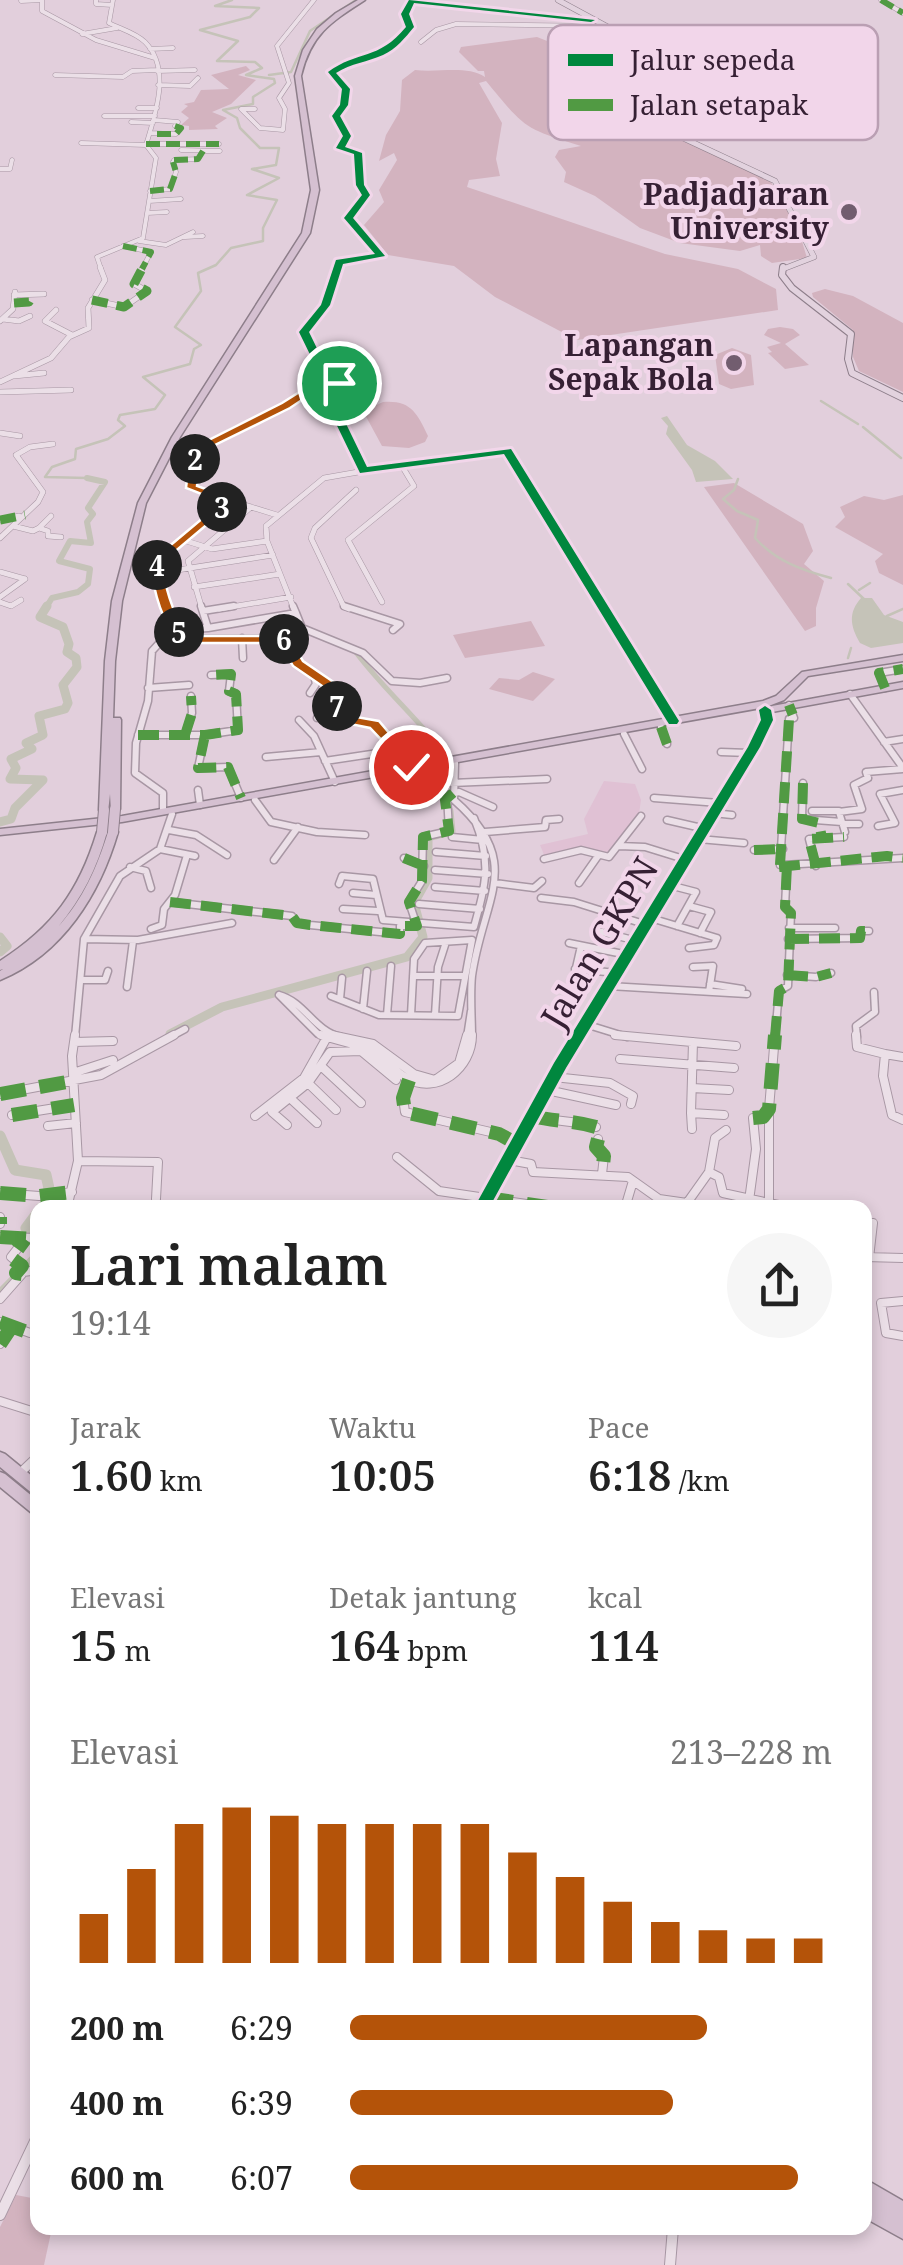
<!DOCTYPE html>
<html lang="id">
<head>
<meta charset="utf-8">
<style>
	body { margin:0; font-family:"Noto Serif",serif; background:#f6f6f6; color:#222; height:100vh; display:flex; flex-direction:column; font-size:38px; white-space:nowrap }
	* { box-sizing:border-box; margin:0 }
	p { font-size:32px; color:#767676 }
	.icon { flex:none; width:55px; height:55px; fill:none; stroke:currentColor; stroke-width:2; stroke-linecap:round; stroke-linejoin:round }
	.map { position:relative; flex:1; overflow:hidden }
	.panel { position:absolute; left:30px; top:1200px; width:842px; height:1035px; display:flex; flex-direction:column; background:#fff; border-radius:20px; box-shadow:0 5px 15px #0003 }
	.panel>* { flex:none }
	.pin { position:absolute; display:grid; place-items:center; width:85px; height:85px; color:#fff; margin:-42px; border:5px solid #fff; border-radius:50%; box-shadow:0 2px 10px #0007 }
	.km { position:absolute; width:50px; height:50px; margin:-25px; border-radius:50%; background:#222; color:#fff; font-size:28px; line-height:50px; text-align:center }
	.round { display:grid; place-items:center; flex:none; width:105px; height:105px; border-radius:52px; background:#f6f6f6 }
	.head { display:flex; align-items:center; justify-content:space-between; height:170px; padding:0 40px }
	h1 { font-size:55px; font-weight:600; line-height:75px }
	.figures { display:grid; grid-template-columns:repeat(3,1fr); gap:15px; height:170px; padding:10px 40px }
	.figures div { display:grid; align-content:center }
	.figures b { font-size:42px; font-weight:600 }
	.figures small { font-size:28px; font-weight:400 }
	.figures p { font-size:28px }
	.chart { height:280px; padding:20px 40px }
	.chart p { display:flex; justify-content:space-between }
	.chart svg { width:100%; height:180px; margin-top:10px; stroke:#b45309; stroke-width:6 }
	ul { padding:0 40px; list-style:none; font-size:32px }
	li { display:grid; grid-template-columns:160px 120px 1fr; align-items:center; height:75px }
	li i { height:25px; border-radius:12px; background:#b45309 }
	.map>svg:first-child { display:block }
	.farmland { fill:#e0c1d4 }
	.green { fill:#d3b3bf }
	.water { fill:#c5c3b8 }
	.lines { fill:none; stroke-linecap:round; stroke-linejoin:round }
	.stream { stroke:#c5c3b8; stroke-width:2.5 }
	.canal { stroke:#c5c3b8; stroke-width:5 }
	.river-far2 { stroke:#c5c3b8; stroke-width:6 }
	.river-far1 { stroke:#c5c3b8; stroke-width:9 }
	.river { stroke:#c5c3b8; stroke-width:11 }
	.minor-far4-casing { stroke:#a897a4; stroke-width:5 }
	.minor-far3-casing { stroke:#a897a4; stroke-width:6 }
	.minor-far2-casing { stroke:#a897a4; stroke-width:9 }
	.minor-far1-casing { stroke:#a897a4; stroke-width:10 }
	.minor-casing { stroke:#a897a4; stroke-width:12 }
	.major-far1-casing { stroke:#8d7e8a; stroke-width:6 }
	.major-casing { stroke:#8d7e8a; stroke-width:8 }
	.highway-casing { stroke:#8d7e8a; stroke-width:3 }
	.minor-far4 { stroke:#ebdfe7; stroke-width:4 }
	.minor-far3 { stroke:#ebdfe7; stroke-width:5 }
	.minor-far2 { stroke:#ebdfe7; stroke-width:6 }
	.minor-far1 { stroke:#ebdfe7; stroke-width:8 }
	.minor { stroke:#ebdfe7; stroke-width:10 }
	.major-far1 { stroke:#e2d2de; stroke-width:5 }
	.major { stroke:#e2d2de; stroke-width:6 }
	.highway { fill:#d5c0d1; fill-rule:evenodd }
	.highway-bridge-casing { stroke:#8d7e8a; stroke-width:12; stroke-linecap:butt }
	.highway-bridge { stroke:#d5c0d1; stroke-width:10 }
	.quiet-far3 { stroke:#519a43; stroke-width:6; stroke-dasharray:14 6; stroke-linecap:butt }
	.quiet-far2 { stroke:#519a43; stroke-width:9; stroke-dasharray:16 9; stroke-linecap:butt }
	.quiet-far1 { stroke:#519a43; stroke-width:10; stroke-dasharray:21 10; stroke-linecap:butt }
	.quiet { stroke:#519a43; stroke-width:14; stroke-dasharray:26 14; stroke-linecap:butt }
	.cycleway-casing { stroke:#f2d6ea; stroke-width:6 }
	.cycleway { fill:#00873e; fill-rule:evenodd }
	.route { fill:#b45309; stroke:#fff; stroke-width:2.5 }
	.poi-dot { fill:#725d6f; stroke:#f2d6ea; stroke-width:4 }
	.labels { text-anchor:middle; stroke-width:8; stroke-linejoin:round; paint-order:stroke }
	.far-poi-label { font-size:30px; font-weight:bold; fill:#362034; stroke:#f2d6ea; text-anchor:end }
	.street-label { font-size:35px; fill:#362034; stroke:#f2d6ea }
	.key { fill:#f2d6ea; stroke:#ba9fb3; stroke-width:2.5 }
	.key-label { font-size:28px; fill:#362034 }
</style>
</head>
<body>
<div class="map">
<svg width="903" height="2265" viewBox="0 0 903 2265">
	<rect width="100%" height="100%" fill="#e2cfdc"/>
	<!-- farmland -->
	<path class="farmland" d="M604,781L635,784L641,800L639,814L608,856L583,847L545,857L540,845L588,834L584,819Z"/>
	<!-- green -->
	<path class="green" d="M537,37L641,78L670,84L719,111L722,116L716,124L675,136L769,179L797,225L807,258L772,263L761,256L760,245L740,251L680,243L640,228L595,196L564,182L566,172L555,157L559,150L581,146C523,128 525,128 486,81L479,83L502,123L496,159L500,176L469,180L467,187L665,254L738,269L776,289L778,310L577,340L495,297L454,266L388,255L364,225L384,202L379,190L397,160L394,153L379,161L386,135L400,111L402,80L415,70C438,73 467,65 485,77L484,71H478L459,52L461,47Z
		M246,66L250,70L238,75L256,80L231,104L212,112L227,118L215,126L218,129L189,130V126L181,125L189,118L181,112L188,106L184,104L194,102L201,90L229,89L211,75Z
		M825,289L853,296L903,323V392L859,371L853,357V330L813,297L812,293Z
		M780,327L793,329L800,335L785,344L809,365L785,369L768,353L772,352L767,347L781,343L764,335L768,329Z
		M732,348L751,355L754,385L731,389L719,384L715,355Z
		M383,402C411,400 417,413 428,436L425,442L409,448L382,446L363,411Z
		M734,483L803,524L813,551L804,564L824,581L816,608V626L805,631L704,487Z
		M903,495V585L879,573L875,561L883,554L835,527L845,517L840,507L864,496L884,500Z
		M531,621L545,646L465,658L453,635Z
		M533,672L555,679L533,701L489,689L499,678L519,680Z
		M16,2195L37,2199L38,2228H52L44,2265H0V2227Z"/>
	<!-- water -->
	<path class="water" d="M667,416L687,445L715,461L733,479L696,482L692,470L666,434L668,426L661,418Z
		M861,598H872L884,615L903,622V643L871,648L860,643C850,626 848,613 861,598Z"/>
	<g class="lines">
		<!-- stream -->
		<path class="stream" d="M269,75L291,72L310,31L356,0
			M821,401L858,424
			M863,427L901,458
			M87,478L45,477L52,467L75,459L76,449L108,439L125,426L118,420L120,415L155,409L165,395L143,377L190,364L194,349L201,345L175,327L201,291L198,273L216,265L231,248L263,241V228L277,200L247,195L279,178L252,169L276,165L279,148H260L240,128L237,118L223,110L253,104V97L275,83L274,79L246,75L262,68L255,62L217,61L238,41L200,30L250,17L259,8L215,6L232,0
			M738,479L734,490L723,499L737,511L758,520L755,538C776,561 801,570 831,578
			M848,584L865,600
			M859,590L870,583
			M887,616L903,609
			M848,658L851,648
			M444,794L452,768"/>
		<!-- canal -->
		<path class="canal" d="M355,651C383,689 418,718 446,756"/>
		<!-- river-far2 -->
		<path class="river-far2" d="M45,609L52,598L78,592L88,584L90,569L59,561L70,541L91,543L87,522L93,514L88,508L105,482L87,478"/>
		<!-- river-far1 -->
		<path class="river-far1" d="M0,822L11,819L15,808L43,780L10,779L16,768L11,759L32,749L26,743L43,735L39,716L65,709L68,703L63,685L77,667L76,658L67,652L69,644L63,627L40,617L47,606
			M0,937L7,946L0,952
			M170,1034L222,1007L407,957L423,937L414,903L428,878V837L451,831L449,811"/>
		<!-- river -->
		<path class="river" d="M0,1136L15,1170L46,1175L52,1202L41,1208
			M38,1212L26,1228L38,1244
			M0,1295L38,1256"/>
		<!-- minor-far4 casing -->
		<g class="minor-far4-casing">
			<path id="minor-far4" d="M42,0V11L96,40L155,58
				M96,0V4L112,5
				M881,0L903,13
				M21,1L42,0
				M82,34L117,28
				M421,42L436,30L456,24L601,26
				M150,49L173,48
				M157,71L195,70
				M55,75L123,77L132,71L157,70
				M158,85L190,86L198,78
				M138,108H157
				M255,109H241L260,128L283,130L285,109L279,98L289,83L277,46L314,0
				M104,116H155
				M154,120L178,122
				M131,122L153,123
				M150,133L176,134L181,128L175,126
				M81,143L146,145
				M146,144H219
				M181,150L220,151
				M174,160L198,159L203,151
				M0,169H10L12,160
				M150,191L170,189L176,172L173,162
				M149,201L181,199
				M147,213L167,212
				M185,237L203,236
				M139,241L166,245L193,232
				M123,246L151,252L142,269
				M101,269L97,257L143,238L156,158L146,145C155,115 172,69 145,42C136,33 121,29 109,23L113,0
				M337,269L339,262L381,256L348,218L366,195L360,185L358,153L340,148L347,136L336,116L344,105L346,89L332,72C363,53 385,57 410,27L405,14L412,1L591,20"/>
		</g>
		<!-- minor-far3 casing -->
		<g class="minor-far3-casing">
			<path id="minor-far3" d="M14,295L44,294
				M92,300L124,307L147,291L134,284L143,267
				M56,310L45,321L72,335
				M3,319L19,321L30,316
				M0,321L13,309L15,292
				M14,376L44,373
				M0,382L51,358L69,337L89,328L88,308L105,280L100,267
				M0,392L71,390
				M325,393L321,397L329,399L364,471L507,451L604,609
				M329,399L340,386L325,375L304,332L325,305L337,267
				M0,433L20,436
				M230,501L191,488C197,433 240,430 281,408C298,399 312,387 329,378
				M0,520L19,516
				M13,526L33,531L39,528L48,531V536L61,537
				M39,528L51,516
				M0,538L38,502L43,492L16,455L30,447L53,444
				M183,540L212,549L267,541
				M0,572L25,579
				M158,573L273,555
				M194,587L280,574
				M0,597L25,579
				M0,602L11,606L21,600
				M382,602L348,540L414,486L402,466
				M169,609L157,564L230,501L251,507
				M202,609L188,561L251,507L277,515
				M219,609L291,597
				M294,609L267,541L266,526L324,478L364,471
				M349,609L344,607L311,538L315,528L356,490"/>
		</g>
		<!-- minor-far2 casing -->
		<g class="minor-far2-casing">
			<path id="minor-far2" d="M168,606L175,630L208,628
				M201,606L208,628L296,613L302,628L363,653L392,681L420,683L447,678
				M293,606L296,613
				M344,606L400,624L393,630
				M602,606L673,721
				M203,611L234,606
				M242,638L243,658
				M148,688L189,685
				M885,688L879,673L903,669
				M310,693L316,684L314,675
				M850,694L903,768
				M317,718L341,715
				M299,720L314,736L335,782
				M661,727L667,744
				M624,734L642,769
				M138,735H205L238,730L236,694L229,691L231,674L211,675
				M185,735L192,713L191,696
				M205,735L198,768L228,767L241,798
				M884,742L903,739
				M721,752L749,753
				M266,757L321,752
				M325,761L398,750
				M455,763L454,800C526,863 483,897 472,976C470,996 472,1017 472,1037
				M452,783L547,779
				M803,783L802,819L842,822
				M198,790L200,805
				M654,798L719,803
				M255,800L271,822L317,832L365,835
				M163,811V793L135,773L136,743L148,701L152,651L163,639H284L298,663L333,688L345,720L374,724L411,767
				M812,811H839
				M713,813L732,815
				M667,820L706,829
				M843,824H859
				M878,826L895,823L880,794L903,790
				M169,830L196,835L227,855
				M485,832L545,827L546,820L559,819
				M845,832L839,812L862,809L854,785L868,778L866,772L903,769
				M452,837L483,840
				M699,839L744,843
				M619,846L645,847L687,860
				M160,849L195,856
				M754,850L783,849
				M436,852L486,856
				M404,858L424,866
				M544,859L581,850L609,857L641,816
				M274,860L298,827
				M780,865L789,719L794,718L789,705
				M783,865L903,858
				M816,866L809,839L844,837
				M130,867L146,871L151,888
				M435,870L488,874
				M495,883L534,888L542,881
				M579,883L598,856
				M339,884L342,876L373,879L383,920L474,927C486,883 492,862 474,818
				M669,885L696,892L677,926
				M435,887L485,891
				M353,893L376,895
				M669,894L654,919L717,938
				M541,898L574,902L644,924
				M170,902L292,916L297,923L310,925L400,934V926H417L409,902L422,881L423,837L449,831L447,795L459,792L493,807
				M419,904L480,909
				M689,906L711,912L700,933
				M343,909L378,911
				M789,928H835
				M151,929L162,925L164,909L175,895L187,855
				M598,931L637,941
				M84,939L138,940L232,923
				M788,939L860,938L861,931H869
				M569,943L628,955
				M689,948L714,945L717,938
				M693,967L713,966L709,992
				M575,969L617,973
				M787,975L816,977L831,973
				M413,976H464
				M83,980H105L108,971
				M573,981L581,946
				M710,984L742,989
				M609,986L747,994
				M127,987L133,941
				M279,995L318,1034L329,1037
				M279,995C305,1002 314,1031 341,1037
				M331,996L379,1015L458,1016
				M340,999L342,978
				M363,1009L367,971
				M387,1015L391,966
				M411,1015L414,959L425,943L472,940L458,1016
				M435,1015L438,967L446,942
				M585,1024L627,1037
				M75,1037L84,939L120,876L160,849L172,814
				M170,1037L185,1029
				M467,1037L471,1011
				M577,1037L754,747L767,720L765,710
				M775,1037L779,991L788,986L791,913L785,907L787,865
				M857,1037L856,1026L875,1012L874,992"/>
		</g>
		<!-- minor-far1 casing -->
		<g class="minor-far1-casing">
			<path id="minor-far1" d="M321,1035C336,1040 353,1043 368,1049C382,1055 392,1070 406,1078C438,1096 472,1068 472,1035
				M331,1035L373,1044L414,1074L435,1080L459,1063L467,1035
				M615,1035L736,1046
				M856,1035L857,1047L885,1054L883,1076L892,1115L903,1120
				M74,1042L113,1041
				M693,1042L691,1113L724,1115
				M885,1054L903,1057
				M620,1059L734,1068
				M321,1066L361,1103
				M73,1073L113,1060
				M554,1077L610,1083L633,1096L631,1104
				M409,1080L403,1098L405,1112L499,1134L517,1144
				M308,1083L336,1110
				M692,1088L729,1090
				M547,1090L616,1105
				M0,1094L101,1075L174,1035
				M290,1098L317,1123
				M769,1109V1203
				M691,1113L692,1129
				M12,1115L74,1105
				M255,1116L304,1078L326,1039
				M533,1116C555,1122 573,1120 596,1127
				M287,1125L272,1112L308,1083L330,1052L361,1051L396,1080
				M48,1126L76,1123
				M598,1139L596,1147L604,1156L602,1174
				M397,1157L439,1191L554,1208
				M509,1160L531,1164L533,1172L628,1177L659,1199L687,1203L691,1208
				M78,1161L158,1162L156,1199
				M709,1172L719,1177L723,1193L792,1208
				M0,1193L39,1196L72,1192
				M687,1203L709,1172L715,1138L726,1130
				M67,1208L78,1161L72,1056L75,1035
				M481,1208L579,1035
				M625,1208L633,1181
				M748,1208L756,1149L753,1118L763,1117L769,1109L775,1035
				M0,1217V1224
				M0,1237L38,1238
				M25,1239L11,1257L22,1266L16,1273L38,1270
				M865,1257L903,1258
				M869,1258L873,1223
				M0,1299L22,1274
				M903,1301L881,1303L886,1333L903,1336
				M0,1322L30,1333
				M0,1344L12,1326
				M0,1401L38,1413
				M19,1474L38,1456"/>
		</g>
		<!-- minor casing -->
		<g class="minor-casing">
			<path id="minor" d="M0,2215L38,2135
				M670,2265L673,2228"/>
		</g>
		<!-- major-far1 casing -->
		<g class="major-far1-casing">
			<path id="major-far1" d="M558,0L630,39L634,44L629,56L727,114L729,123L681,137L775,181L814,257L783,269"/>
		</g>
		<!-- major casing -->
		<g class="major-casing">
			<path id="major" d="M783,267L782,275L792,288L851,334L848,359L852,373L903,398"/>
		</g>
		<!-- highway casing -->
		<g class="highway-casing">
			<path id="highway" d="M358,0H365C331,22 311,34 301,76L319,190L310,233L180,437L146,503L122,601L115,661L113,718H120L121,720L120,809L115,812L111,811L110,794L108,812H100L99,810L105,661L112,601L138,503L172,437L302,233L311,190L295,76L303,50L317,29L336,13Z
				M903,655V661L808,676L784,700L766,707L122,822L0,835V829L122,816L763,701L776,696L802,672Z
				M903,682V688L772,712L767,709L772,706Z
				M102,829L107,832C97,868 82,898 58,927C83,899 97,868 108,832L109,830H117L118,832C100,894 63,954 0,980V971L3,969L0,970V961C53,927 79,891 97,832Z
				M0,1452L5,1454L38,1481V1496L33,1494L0,1467Z
				M0,1472L5,1474L38,1501V1516L33,1514L0,1487Z
				M865,2179L903,2201V2239L865,2218Z"/>
		</g>
		<!-- minor-far4 -->
		<use href="#minor-far4" class="minor-far4"/>
		<!-- minor-far3 -->
		<use href="#minor-far3" class="minor-far3"/>
		<!-- minor-far2 -->
		<use href="#minor-far2" class="minor-far2"/>
		<!-- minor-far1 -->
		<use href="#minor-far1" class="minor-far1"/>
		<!-- minor -->
		<use href="#minor" class="minor"/>
		<!-- major-far1 -->
		<use href="#major-far1" class="major-far1"/>
		<!-- major -->
		<use href="#major" class="major"/>
		<!-- highway -->
		<use href="#highway" class="highway"/>
		<!-- highway-bridge casing -->
		<g class="highway-bridge-casing">
			<path id="highway-bridge" d="M102,832L104,810
				M113,832L115,809"/>
		</g>
		<!-- highway-bridge -->
		<use href="#highway-bridge" class="highway-bridge"/>
		<!-- quiet-far3 -->
		<path class="quiet-far3" d="M881,0L903,13
			M157,134H176L181,128L175,126
			M146,144H219
			M174,160L198,159L203,151
			M150,191L170,189L176,172L173,162
			M123,246L151,252L142,269"/>
		<!-- quiet-far2 -->
		<path class="quiet-far2" d="M92,300L124,307L147,291L134,284L143,267
			M14,303L29,302L33,294
			M0,520L25,515"/>
		<!-- quiet-far1 -->
		<path class="quiet-far1" d="M885,688L879,673L903,669
			M661,727L667,744
			M138,735H205L238,730L236,694L229,691L231,674L211,675
			M185,735L192,713L191,696
			M205,735L198,768L228,767L241,798
			M803,783L802,819L819,823L822,838
			M754,850L783,849
			M404,858L424,866
			M780,865L789,719L794,718L789,705
			M816,866L809,839L844,837
			M779,867L887,856L903,858
			M170,902L292,916L297,923L310,925L400,934V926H417L409,902L422,881L423,837L449,831L445,800L453,793
			M788,939L860,938L861,931H869
			M787,975L816,977L831,973
			M775,1037L779,991L788,986L791,913L785,907L787,865"/>
		<!-- quiet -->
		<path class="quiet" d="M409,1080L403,1098L405,1112L499,1134L517,1144
			M0,1094L73,1081
			M12,1115L74,1105
			M533,1116C555,1122 573,1120 596,1127
			M753,1118L763,1117L769,1109L775,1035
			M598,1139L596,1147L604,1156L602,1174
			M0,1193L39,1196L72,1192
			M487,1198L554,1208
			M0,1217V1224
			M0,1237L33,1239
			M22,1274L16,1273L22,1266L11,1258L25,1239
			M0,1322L30,1333
			M0,1344L12,1326"/>
		<!-- cycleway casing -->
		<g class="cycleway-casing">
			<path id="cycleway" d="M409,0L595,20L591,22L414,3L409,14L414,27C405,38 396,49 383,55C368,62 351,63 336,73L350,89L348,105L340,116L351,136L345,147L362,153L364,185L370,195L353,218L385,256L343,264L330,305L309,332L329,373L345,386L334,399L367,467L511,449L679,721L677,724H669L667,721L504,454L360,473L325,401L316,397L322,391L329,392L334,386L320,375L299,332L321,305L336,260L375,254L344,218L362,195L356,185L354,154L336,148L343,136L332,116L340,105L342,89L328,72C358,50 378,61 406,27L401,14Z
				M765,706L771,710L773,720L760,747L566,1068L489,1208H474L554,1063L748,747L761,720L759,710Z"/>
		</g>
		<!-- cycleway -->
		<use href="#cycleway" class="cycleway"/>
	</g>
	<!-- route -->
	<path class="route" d="M325,376L344,383L339,386L329,382L290,408L207,449L200,462L197,486L236,500L165,560C161,581 174,616 186,632L183,636H288L303,661L338,685L350,716L379,721L418,767L411,771L370,728L340,722L328,690L293,666L280,643H172L165,640L173,632C160,616 149,579 154,559L222,502L186,488L189,462L199,445L282,403Z"/>
	<!-- markers -->
	<g class="poi-dot">
		<circle cx="849" cy="212" r="10"/>
		<circle cx="734" cy="363" r="10"/>
	</g>
	<g class="labels">
		<!-- far-poi labels -->
		<g class="far-poi-label">
			<text x="829" y="205">Padjadjaran<tspan x="829" dy="34">University</tspan></text>
			<text x="714" y="356">Lapangan<tspan x="714" dy="34">Sepak Bola</tspan></text>
		</g>
		<!-- street labels -->
		<g class="street-label">
			<text transform="translate(600 943) rotate(-59)" y="12">Jalan GKPN</text>
		</g>
	</g>
	<!-- legend -->
	<rect x="548" y="25" width="330" height="115" rx="15" class="key"/>
	<rect x="568" y="54" width="45" height="12" fill="#00873e"/>
	<rect x="568" y="99" width="45" height="12" fill="#519a43"/>
	<g class="key-label">
		<text x="630" y="70">Jalur sepeda</text>
		<text x="630" y="115">Jalan setapak</text>
	</g>
</svg>
<div class="pin" style="left:339px;top:383px;background:#1e9e55"><svg class="icon" aria-label="arrive" viewBox="0 0 24 24"><path d="M6 21V4h12l-3 4 3 4H6"/></svg></div>
<div class="pin" style="left:411px;top:767px;background:#d93025"><svg class="icon" aria-label="check" viewBox="0 0 24 24"><path d="M5 12l5 5 9-10"/></svg></div>
<b class="km" style="left:195px;top:459px">2</b>
<b class="km" style="left:222px;top:507px">3</b>
<b class="km" style="left:157px;top:565px">4</b>
<b class="km" style="left:179px;top:632px">5</b>
<b class="km" style="left:284px;top:639px">6</b>
<b class="km" style="left:337px;top:706px">7</b>
<section class="panel">
<div class="head"><div><h1>Lari malam</h1><p>19:14</p></div><a class="round"><svg class="icon" aria-label="share" viewBox="0 0 24 24"><path d="M12 15V3M7 8l5-5 5 5M5 13v7h14v-7"/></svg></a></div>
<div class="figures">
<div><p>Jarak</p><b>1.60<small> km</small></b></div>
<div><p>Waktu</p><b>10:05</b></div>
<div><p>Pace</p><b>6:18<small> /km</small></b></div>
</div>
<div class="figures">
<div><p>Elevasi</p><b>15<small> m</small></b></div>
<div><p>Detak jantung</p><b>164<small> bpm</small></b></div>
<div><p>kcal</p><b>114</b></div>
</div>
<div class="chart"><p><span>Elevasi</span>213–228 m</p>
<svg viewBox="0 0 160 44" preserveAspectRatio="none"><path d="M5 44V32M15 44V21M25 44V10M35 44V6M45 44V8M55 44V10M65 44V10M75 44V10M85 44V10M95 44V17M105 44V23M115 44V29M125 44V34M135 44V36M145 44V38M155 44V38"/></svg>
</div>
<ul>
<li><b>200 m</b>6:29<i style="width:74%"></i></li>
<li><b>400 m</b>6:39<i style="width:67%"></i></li>
<li><b>600 m</b>6:07<i style="width:93%"></i></li>
</ul>
</section>
</div>
</body>
</html>
